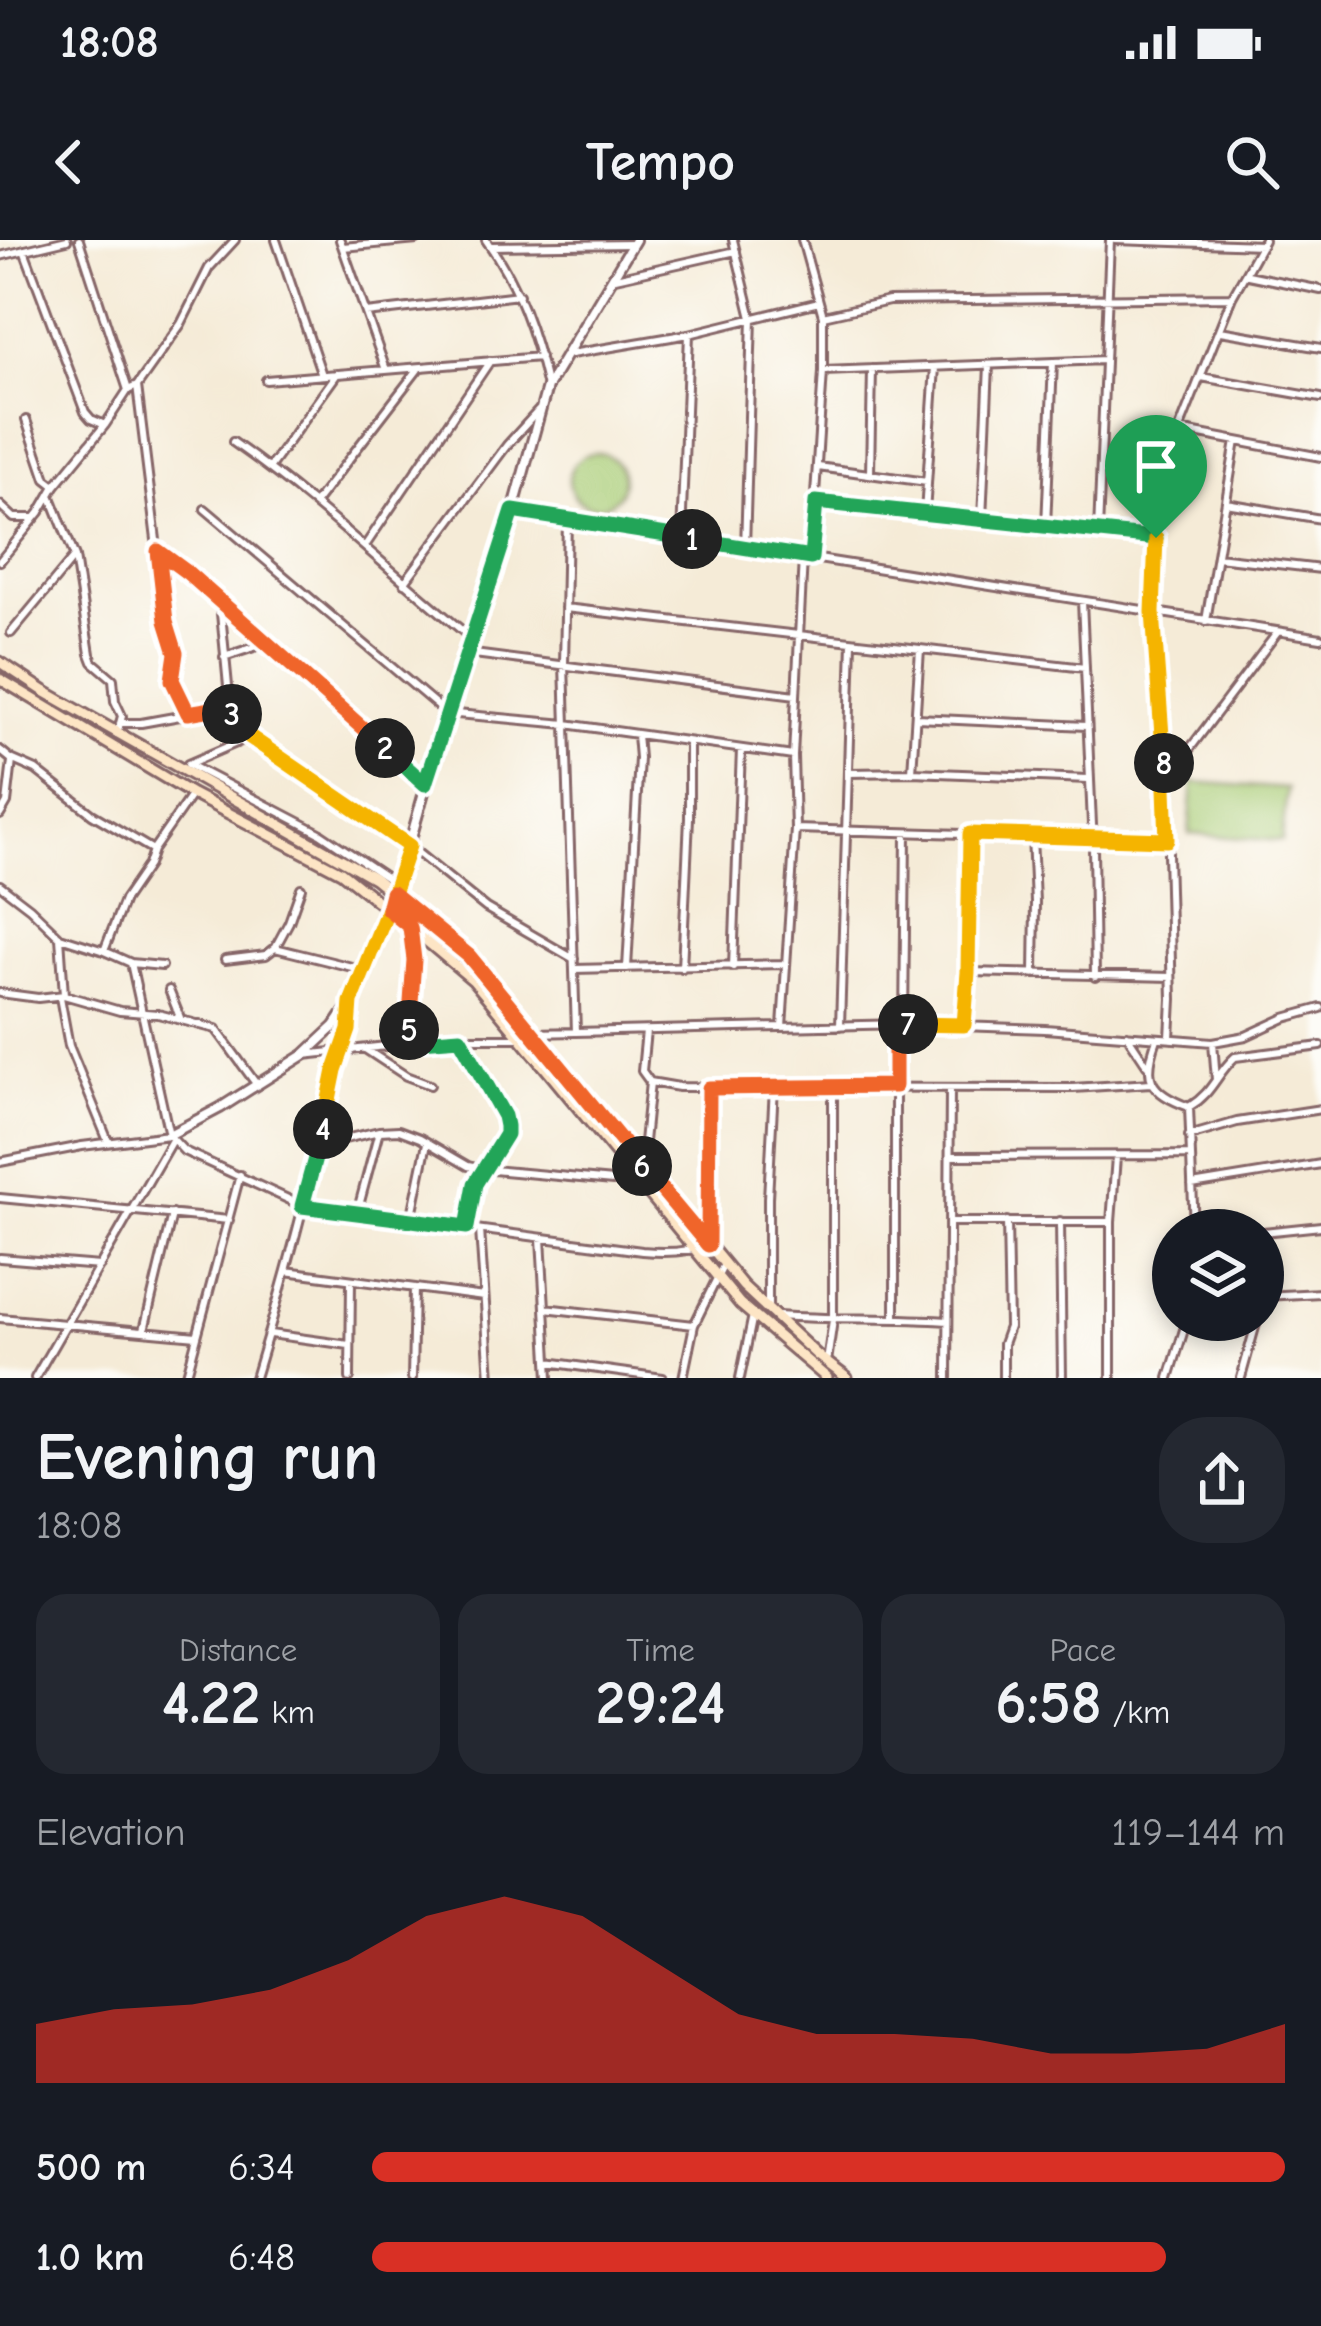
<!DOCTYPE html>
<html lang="en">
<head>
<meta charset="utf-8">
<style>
	body { margin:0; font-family:"Comic Neue",sans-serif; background:#242831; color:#f1f3f6; height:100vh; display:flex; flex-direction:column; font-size:45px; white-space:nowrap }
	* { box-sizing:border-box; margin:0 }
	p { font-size:39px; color:#9ea1a6 }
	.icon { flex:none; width:66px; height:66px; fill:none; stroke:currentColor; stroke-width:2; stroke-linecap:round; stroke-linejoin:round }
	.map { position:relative; height:1138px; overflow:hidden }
	.side { display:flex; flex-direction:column; background:#171b24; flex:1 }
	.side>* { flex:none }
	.controls { position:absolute; left:1152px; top:969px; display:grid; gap:24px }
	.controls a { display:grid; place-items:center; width:132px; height:132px; border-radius:50%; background:#171b24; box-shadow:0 6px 18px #0003; font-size:60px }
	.pin { position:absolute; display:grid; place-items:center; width:102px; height:102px; color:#fff; margin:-123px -51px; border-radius:50% 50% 50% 0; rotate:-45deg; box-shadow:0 0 12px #0007 }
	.pin .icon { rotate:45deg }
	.km { position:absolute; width:60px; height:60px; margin:-30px; border-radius:50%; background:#222; color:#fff; font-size:33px; line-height:60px; text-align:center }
	.round { display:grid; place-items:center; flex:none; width:126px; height:126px; border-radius:48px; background:#242831 }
	.head { display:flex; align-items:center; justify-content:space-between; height:204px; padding:0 36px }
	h1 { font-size:66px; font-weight:600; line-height:90px }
	.figures { display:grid; grid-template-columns:repeat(3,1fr); gap:18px; height:204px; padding:12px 36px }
	.figures div { display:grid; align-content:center; border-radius:30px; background:#242831; text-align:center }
	.figures b { font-size:60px; font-weight:600 }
	.figures small { font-size:33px; font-weight:400 }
	.figures p { font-size:33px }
	.chart { height:336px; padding:24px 36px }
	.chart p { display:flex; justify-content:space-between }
	.chart svg { width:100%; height:216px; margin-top:12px; fill:#d93025; opacity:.7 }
	ul { padding:0 36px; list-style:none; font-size:39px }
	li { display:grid; grid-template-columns:192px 144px 1fr; align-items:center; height:90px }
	li i { height:30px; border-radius:15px; background:#d93025 }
	.status { display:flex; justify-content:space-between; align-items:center; height:84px; padding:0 60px; background:#171b24; direction:ltr }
	.status svg { height:33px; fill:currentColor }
	header { display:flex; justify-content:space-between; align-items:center; height:156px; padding:0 36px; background:#171b24; font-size:54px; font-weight:600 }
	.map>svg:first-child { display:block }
	.pitch { fill:#a8cc76; stroke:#797650; stroke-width:3 }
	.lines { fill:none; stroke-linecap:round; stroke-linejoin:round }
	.minor-casing { stroke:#866667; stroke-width:12 }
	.tertiary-casing { stroke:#866667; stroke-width:14 }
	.secondary-casing { stroke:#866667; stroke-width:15 }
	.minor { stroke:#fff; stroke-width:6 }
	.tertiary { stroke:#fff; stroke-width:8 }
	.secondary { stroke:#fde5c5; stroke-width:9 }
	.split-1-casing { stroke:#fff; stroke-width:24 }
	.split-2-casing { stroke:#fff; stroke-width:24 }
	.split-3-casing { stroke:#fff; stroke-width:24 }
	.split-4-casing { stroke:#fff; stroke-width:24 }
	.split-5-casing { stroke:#fff; stroke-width:24 }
	.split-6-casing { stroke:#fff; stroke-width:24 }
	.split-7-casing { stroke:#fff; stroke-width:24 }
	.split-8-casing { stroke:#fff; stroke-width:24 }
	.split-9-casing { stroke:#fff; stroke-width:24 }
	.split-1 { stroke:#22a559; stroke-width:15 }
	.split-2 { stroke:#22a559; stroke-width:15 }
	.split-3 { stroke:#f0652b; stroke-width:15 }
	.split-4 { stroke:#f5b400; stroke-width:15 }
	.split-5 { stroke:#22a559; stroke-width:15 }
	.split-6 { stroke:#f0652b; stroke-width:15 }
	.split-7 { stroke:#f0652b; stroke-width:15 }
	.split-8 { stroke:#f5b400; stroke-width:15 }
	.split-9 { stroke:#f5b400; stroke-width:15 }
</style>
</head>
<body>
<div class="status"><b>18:08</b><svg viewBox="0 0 49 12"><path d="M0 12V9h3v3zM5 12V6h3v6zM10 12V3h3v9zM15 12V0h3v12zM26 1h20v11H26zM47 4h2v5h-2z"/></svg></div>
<header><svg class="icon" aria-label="back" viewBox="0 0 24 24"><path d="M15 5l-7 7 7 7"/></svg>Tempo<svg class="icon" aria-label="search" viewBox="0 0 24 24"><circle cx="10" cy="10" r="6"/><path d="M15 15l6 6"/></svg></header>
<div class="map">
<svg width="1321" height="1138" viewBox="0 0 1321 1138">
	<rect width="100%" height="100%" fill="#fdfcf7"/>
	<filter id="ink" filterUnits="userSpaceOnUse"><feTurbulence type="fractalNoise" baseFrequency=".00833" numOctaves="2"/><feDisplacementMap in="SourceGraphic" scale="24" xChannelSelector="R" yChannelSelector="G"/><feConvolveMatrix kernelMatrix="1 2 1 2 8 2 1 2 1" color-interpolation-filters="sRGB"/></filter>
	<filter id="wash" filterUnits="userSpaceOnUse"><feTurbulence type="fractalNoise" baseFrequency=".004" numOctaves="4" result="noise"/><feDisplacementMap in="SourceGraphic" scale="48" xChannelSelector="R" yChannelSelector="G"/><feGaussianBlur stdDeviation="2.7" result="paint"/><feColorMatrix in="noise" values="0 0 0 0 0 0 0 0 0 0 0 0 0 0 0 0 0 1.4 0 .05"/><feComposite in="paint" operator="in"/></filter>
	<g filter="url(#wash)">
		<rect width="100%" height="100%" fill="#f5ebd7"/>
		<!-- pitch -->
		<path class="pitch" d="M569 240a27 27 0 1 1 54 0a27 27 0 1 1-54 0Z
			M1193,542L1287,549L1282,601L1189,594Z"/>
	</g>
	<g filter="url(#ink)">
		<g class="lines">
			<!-- minor casing -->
			<g class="minor-casing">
				<path id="minor" d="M79,0L128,150
					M276,0L322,135
					M340,0L386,130
					M486,0C518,44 535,95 547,147
					M733,0L752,78L745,308
					M802,0L823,76V131L811,317
					M1115,0L1262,5
					M492,6L632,4
					M343,7L417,0
					M24,10L85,172L91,179L105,185
					M0,16L67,0
					M1248,35L1321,50
					M611,39L736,11
					M366,73L519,55
					M823,76L889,61L1232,57
					M1220,91L1321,108
					M565,115L689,94L819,62
					M823,131L1105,120
					M1201,137L1321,158
					M266,140L540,117
					M137,146L166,381L176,413L172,440L188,473
					M26,180L46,239L55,246
					M1179,190L1321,217
					M233,202C318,261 391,333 471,398
					M270,227L337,134
					M818,227L927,242
					M870,234L872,129
					M51,257L75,317L90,414L93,422L113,439L115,461L122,476L117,494
					M816,262L1156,298
					M315,263L419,128
					M1226,263L1321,279
					M0,265L14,278H33
					M205,269L446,473L566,484L793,516
					M513,271L1321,398
					M925,273L935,127
					M982,279L989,125
					M567,280L564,424L576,792
					M1046,286L1053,122
					M1098,292L1110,0
					M681,298L689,94
					M365,306L490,121
					M157,311L188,333L425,544
					M1217,317L1321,329
					M0,321L40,272L55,246L105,185L128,150L137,146L181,84L209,28L235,0
					M404,343L507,205L538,171
					M1082,361L1093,607L1095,737
					M220,363L230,467C233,481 240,488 250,497L409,606L486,668L574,719
					M565,368L1085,428
					M1206,381L1236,201
					M11,393L74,317
					M466,413L796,455
					M224,417L266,403
					M917,478L1086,486
					M121,483H141L230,467
					M0,510L11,519L36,530L92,574L153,610
					M188,524L320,593L396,644
					M188,524L250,497
					M912,532L920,409
					M848,533L912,532L1088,539
					M1167,539L1277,393
					M0,575L7,563L12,521
					M795,589L1167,600
					M1032,596L1035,662L1034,734
					M0,645L30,668L60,697L104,711L131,723L162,726
					M301,648L289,682L275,708L364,730
					M60,697L64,755
					M104,711L124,660L148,625L153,610L192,554
					M225,720L266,715L275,708
					M131,723L169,895L184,911L303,966L642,1011C664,1013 687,1013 708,1005L709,848
					M733,727L741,509
					M627,728L639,518L637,495
					M682,728L689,578V503
					M574,729L785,724
					M969,732L1171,737
					M169,750L181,780
					M0,753L38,758L64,755L120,771L158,774L216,789L257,845
					M60,757L69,806L108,901
					M904,784L906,593
					M895,785V1077
					M964,785L969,732L970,594
					M840,786L852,402
					M782,787L795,589L793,516L803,317
					M646,791L642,831L650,842L679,847L1073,848L1151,843
					M535,793L904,784L1045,789L1213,802L1246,796L1285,778L1321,768
					M1127,795L1147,825
					M460,798L504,876L505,894L475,944L467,987
					M1170,798L1172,759L1166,541L1153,372L1156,298L1163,249L1179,190L1232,57L1264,0
					M1157,799C1143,838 1148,852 1189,867C1213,853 1216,834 1235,817L1321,806
					M408,802L414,720L411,691
					M1213,802L1216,840
					M365,809L406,836L430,845
					M304,815L460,798H520
					M1189,867L1194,990
					M1189,896L1237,882L1321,869
					M319,905L379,891L399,890L420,898L468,926L482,929L613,941L632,934
					M950,916L1190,915
					M0,922L82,906L169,895
					M642,922L650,842
					M1192,945L1321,924
					M0,958L229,980
					M357,973L379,891
					M411,980L427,903
					M1060,981L1062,1138
					M950,982H1111
					M480,990L490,1138
					M1263,992L1321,986
					M541,998L545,1068L694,1085
					M0,1018L100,1026
					M286,1031L484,1057
					M1263,1056L1321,1053
					M768,1066V958L774,847
					M545,1068L549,1138
					M778,1076C834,1080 891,1077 948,1081
					M0,1078L197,1096
					M144,1090L172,974
					M270,1094L349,1105
					M548,1122L663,1138
					M827,1122L833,1080V847
					M35,1138L172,900
					M186,1138L240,935
					M255,1138C284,1042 310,945 332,847C338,819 350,795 350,766
					M350,1138L351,1040
					M412,1138L414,1048
					M683,1138L694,1085L724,1024
					M740,1138L753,1075
					M948,1138L950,848
					M1003,1138V1104L1009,1087L1007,981
					M1111,1138V982L1116,917
					M1169,1138L1187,1080
					M1241,1138L1257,1080"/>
			</g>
			<!-- tertiary casing -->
			<g class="tertiary-casing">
				<path id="tertiary" d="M169,895L220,868L304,815L335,786L351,762L388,669L409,606L446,473L513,271L547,147L635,0"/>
			</g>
			<!-- secondary casing -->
			<g class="secondary-casing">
				<path id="secondary" d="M0,422L44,451L374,638L469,715L743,1046L817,1115L847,1138
					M0,439L192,554L341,632L410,687L473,740L740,1064L827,1138"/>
			</g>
			<!-- minor -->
			<use href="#minor" class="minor"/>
			<!-- tertiary -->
			<use href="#tertiary" class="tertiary"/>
			<!-- secondary -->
			<use href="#secondary" class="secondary"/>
		</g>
	</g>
	<g class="lines" filter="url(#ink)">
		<!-- split-1 casing -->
		<g class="split-1-casing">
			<path id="split-1" d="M692,299L811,318L816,262L1156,298"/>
		</g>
		<!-- split-2 casing -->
		<g class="split-2-casing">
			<path id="split-2" d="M385,508L425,544L513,271L692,299"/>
		</g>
		<!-- split-3 casing -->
		<g class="split-3-casing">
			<path id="split-3" d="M232,474L230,466L188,473L172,440L176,413L166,381L158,311L188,333L385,508"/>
		</g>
		<!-- split-4 casing -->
		<g class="split-4-casing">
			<path id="split-4" d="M232,474L234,480L250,497L409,606L388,669L351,762L349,790L335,830L323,889"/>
		</g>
		<!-- split-5 casing -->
		<g class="split-5-casing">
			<path id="split-5" d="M323,889L302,966L467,987L475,944L506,894V886L504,876L460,798L408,802L409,790"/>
		</g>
		<!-- split-6 casing -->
		<g class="split-6-casing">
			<path id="split-6" d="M409,790L414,720L410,687L388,669L392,653L469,716L642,926"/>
		</g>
		<!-- split-7 casing -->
		<g class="split-7-casing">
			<path id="split-7" d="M642,926L708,1005L709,848L895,846V785L908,784"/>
		</g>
		<!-- split-8 casing -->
		<g class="split-8-casing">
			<path id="split-8" d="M908,784L964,785L968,732L970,594L1167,600L1164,523"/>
		</g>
		<!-- split-9 casing -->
		<g class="split-9-casing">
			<path id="split-9" d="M1156,298L1153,372L1164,523"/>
		</g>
		<!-- split-1 -->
		<use href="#split-1" class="split-1"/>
		<!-- split-2 -->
		<use href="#split-2" class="split-2"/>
		<!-- split-3 -->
		<use href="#split-3" class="split-3"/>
		<!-- split-4 -->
		<use href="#split-4" class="split-4"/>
		<!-- split-5 -->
		<use href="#split-5" class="split-5"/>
		<!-- split-6 -->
		<use href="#split-6" class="split-6"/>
		<!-- split-7 -->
		<use href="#split-7" class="split-7"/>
		<!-- split-8 -->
		<use href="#split-8" class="split-8"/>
		<!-- split-9 -->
		<use href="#split-9" class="split-9"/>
	</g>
</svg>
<div class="controls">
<a><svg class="icon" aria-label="layers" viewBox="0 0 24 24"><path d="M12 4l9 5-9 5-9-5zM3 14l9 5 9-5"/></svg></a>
</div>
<div class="pin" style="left:1156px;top:298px;background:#1e9e55"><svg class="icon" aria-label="arrive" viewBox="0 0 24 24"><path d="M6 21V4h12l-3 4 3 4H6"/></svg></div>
<b class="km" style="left:692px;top:299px">1</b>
<b class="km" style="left:385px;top:508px">2</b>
<b class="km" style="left:232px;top:474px">3</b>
<b class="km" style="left:323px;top:889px">4</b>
<b class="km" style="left:409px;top:790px">5</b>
<b class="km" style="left:642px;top:926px">6</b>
<b class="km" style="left:908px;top:784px">7</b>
<b class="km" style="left:1164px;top:523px">8</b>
</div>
<section class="side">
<div class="head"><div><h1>Evening run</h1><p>18:08</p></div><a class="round"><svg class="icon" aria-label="share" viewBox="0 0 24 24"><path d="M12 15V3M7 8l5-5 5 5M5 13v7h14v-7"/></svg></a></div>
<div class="figures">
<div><p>Distance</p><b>4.22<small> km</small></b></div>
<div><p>Time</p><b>29:24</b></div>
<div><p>Pace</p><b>6:58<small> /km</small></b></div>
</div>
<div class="chart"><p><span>Elevation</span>119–144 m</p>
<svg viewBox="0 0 160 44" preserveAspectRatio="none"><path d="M0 44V32L10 29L20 28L30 25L40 19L50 10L60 6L70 10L80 20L90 30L100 34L110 34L120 35L130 38L140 38L150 37L160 32V44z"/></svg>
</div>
<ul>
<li><b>500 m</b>6:34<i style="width:100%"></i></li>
<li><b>1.0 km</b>6:48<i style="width:87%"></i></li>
</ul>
</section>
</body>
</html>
